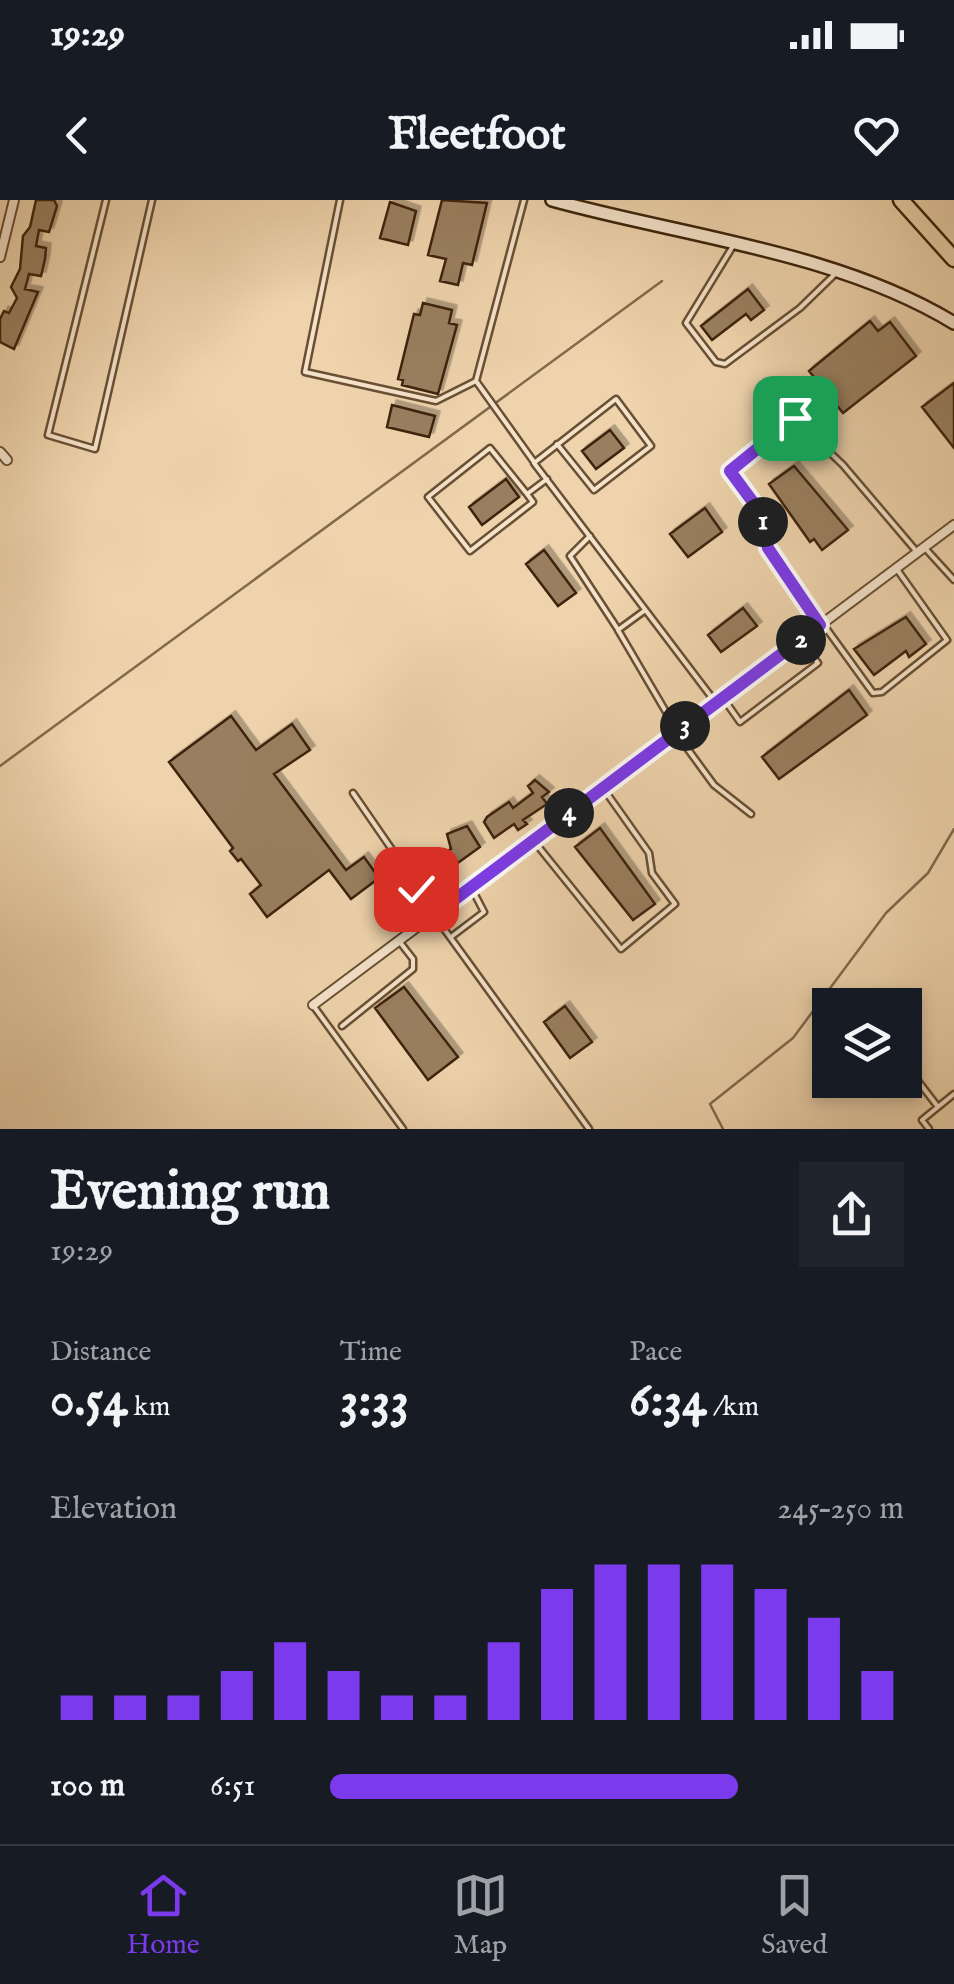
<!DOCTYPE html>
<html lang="en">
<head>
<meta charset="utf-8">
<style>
	body { margin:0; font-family:"IM FELL English",serif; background:#20242c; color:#f1f3f6; height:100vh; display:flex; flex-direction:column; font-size:38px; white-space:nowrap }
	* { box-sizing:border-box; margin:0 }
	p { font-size:32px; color:#9ea1a6 }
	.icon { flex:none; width:55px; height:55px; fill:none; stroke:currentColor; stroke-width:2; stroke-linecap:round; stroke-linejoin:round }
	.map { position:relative; height:929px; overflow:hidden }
	.side { display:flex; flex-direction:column; background:#171b24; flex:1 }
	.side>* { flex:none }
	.tools { position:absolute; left:812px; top:788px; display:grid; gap:20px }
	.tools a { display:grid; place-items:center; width:110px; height:110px; border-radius:0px; background:#171b24; box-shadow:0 5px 15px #0003; font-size:50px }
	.pin { position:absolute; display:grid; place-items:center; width:85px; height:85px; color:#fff; margin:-42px; border-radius:20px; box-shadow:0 5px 15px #0006 }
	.km { position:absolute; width:50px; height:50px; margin:-25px; border-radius:50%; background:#222; color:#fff; font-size:28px; line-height:50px; text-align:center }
	.round { display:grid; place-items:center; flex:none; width:105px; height:105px; border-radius:0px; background:#20242c }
	.summary { display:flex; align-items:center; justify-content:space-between; height:170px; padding:0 50px }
	h1 { font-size:55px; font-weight:800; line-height:75px }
	.metrics { display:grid; grid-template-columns:repeat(3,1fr); gap:15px; height:170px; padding:10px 50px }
	.metrics div { display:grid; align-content:center }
	.metrics b { font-size:50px; font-weight:800 }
	.metrics small { font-size:28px; font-weight:400 }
	.metrics p { font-size:28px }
	.chart { height:280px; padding:20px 50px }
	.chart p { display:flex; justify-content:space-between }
	.chart svg { width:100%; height:180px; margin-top:10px; stroke:#7c3aed; stroke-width:6 }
	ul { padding:0 50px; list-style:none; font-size:32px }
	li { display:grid; grid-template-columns:160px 120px 1fr; align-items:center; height:75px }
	li i { height:25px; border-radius:12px; background:#7c3aed }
	.status { display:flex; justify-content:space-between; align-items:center; height:70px; padding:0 50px; background:#171b24; direction:ltr }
	.status svg { height:28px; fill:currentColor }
	header { display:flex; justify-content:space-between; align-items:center; height:130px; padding:0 50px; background:#171b24; font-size:45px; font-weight:800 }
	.tab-bar { display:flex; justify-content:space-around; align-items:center; height:140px; border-top:2px solid #363941; background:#171b24; font-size:28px; color:#9ea1a6 }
	.tab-bar a { display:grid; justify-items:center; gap:5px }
	.tab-bar .current { color:#7c3aed }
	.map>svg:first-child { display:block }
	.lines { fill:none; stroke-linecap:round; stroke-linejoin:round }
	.stream { stroke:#83694b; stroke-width:2.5 }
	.building { fill:#997f5f; stroke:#3d230b; stroke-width:2.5; filter:url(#shadow) }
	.lane-casing { stroke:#694f33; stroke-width:9 }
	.street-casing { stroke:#694f33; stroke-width:12 }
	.secondary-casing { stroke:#3d230b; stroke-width:16 }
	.highway-casing { stroke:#3d230b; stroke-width:19 }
	.lane { stroke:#f4e2c9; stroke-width:4 }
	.street { stroke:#f4e2c9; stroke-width:8 }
	.secondary { stroke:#f4e2c9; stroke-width:11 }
	.highway { stroke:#eed3ac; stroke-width:14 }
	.route-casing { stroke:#fff; stroke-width:20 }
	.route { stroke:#7c3aed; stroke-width:12 }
</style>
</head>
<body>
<div class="status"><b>19:29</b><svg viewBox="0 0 49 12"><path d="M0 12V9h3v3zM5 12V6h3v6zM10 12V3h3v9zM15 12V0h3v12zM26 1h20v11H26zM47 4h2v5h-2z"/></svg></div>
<header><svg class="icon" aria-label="back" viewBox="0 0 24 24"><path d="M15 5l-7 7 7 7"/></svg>Fleetfoot<svg class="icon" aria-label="heart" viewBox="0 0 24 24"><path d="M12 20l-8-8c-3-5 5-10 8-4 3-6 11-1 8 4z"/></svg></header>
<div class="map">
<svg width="954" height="929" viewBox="0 0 954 929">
	<defs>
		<filter id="shadow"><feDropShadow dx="4.5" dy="-4.5" stdDeviation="0" flood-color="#0004"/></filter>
	</defs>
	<rect width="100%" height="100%" fill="#eed3ac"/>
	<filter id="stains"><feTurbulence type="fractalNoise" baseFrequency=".002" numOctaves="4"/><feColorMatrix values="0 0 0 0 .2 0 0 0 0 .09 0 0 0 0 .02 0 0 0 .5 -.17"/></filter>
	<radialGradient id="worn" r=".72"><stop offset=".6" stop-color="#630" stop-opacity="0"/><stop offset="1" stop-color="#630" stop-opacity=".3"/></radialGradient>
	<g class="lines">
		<!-- stream -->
		<path class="stream" d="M0,566L662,81
			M723,929L710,904L793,838L886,713L928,673L954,629"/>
	</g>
	<!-- building -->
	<path class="building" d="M36,0H54L57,6L49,32L39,30L36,46L46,48L45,59L41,76L29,74L25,89L38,92L14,149L0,142V119L4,111L9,113L17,98L11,87L20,69L23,36L30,27Z
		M442,0L487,3L472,65L463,63L458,85L440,81L446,59L428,55Z
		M390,2L416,11L408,45L380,38Z
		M748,89L764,110L751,120L746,114L712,140L701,126Z
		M423,103L452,110L449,123L457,125L438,194L402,185L403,180L398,179L414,114L420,115Z
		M870,121L878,131L890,122L916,156L843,213L809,171Z
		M954,183V248L922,207Z
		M392,205L435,216L429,237L387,227Z
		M610,230L624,248L596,269L582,251Z
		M794,266L848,330L822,350L814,339L810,342L769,284Z
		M506,279L519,297L482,325L469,307Z
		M705,308L722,332L688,357L670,334Z
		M544,350L576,393L558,406L526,364Z
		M743,408L757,426L721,452L708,435Z
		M906,417L926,444L909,457L906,451L874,475L854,449Z
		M849,490L867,515L779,579L762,557Z
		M231,516L256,550L292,524L310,550L274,574L346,670L364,657L379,678L351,699L329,670L267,717L250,694L261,685L241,659L238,661L230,651L233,648L169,562Z
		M535,580L549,592L542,597L547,604L523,620L527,624L518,630L514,624L494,638L484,622L487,617L509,602L513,608L533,593L528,586Z
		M467,626L480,647L455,665L446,652L451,649L447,634Z
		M600,628L655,704L633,720L575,647Z
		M404,787L458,857L428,880L375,808Z
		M565,806L592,842L570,858L544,822Z"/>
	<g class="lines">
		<!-- lane casing -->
		<g class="lane-casing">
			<path id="lane" d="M106,0L48,235L95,249L152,0
				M340,0L305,172L436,201L476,181L524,0
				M733,46L686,123L716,162L725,164L800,108L834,75
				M476,181L534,262
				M557,244L594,290L651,246L616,199L534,263L716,503
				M527,294L533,302L470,351L428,297L490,248L527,294L547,279
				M590,336L570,356L617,428
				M924,347L954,380
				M896,368L947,440L882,492L873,493L768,348L761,313L730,271L795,219L843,265L917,352
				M644,411L618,430L669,517L681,529
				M723,498L740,522L818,463L801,441
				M676,533L714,585L751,614
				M353,593L415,683
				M533,640L621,749L675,704L652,673L649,653L603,588
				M415,683L422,684L438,711L428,706Z
				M434,715L589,929
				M451,737L484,712L471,687
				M894,805L907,795
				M315,808L403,929
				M342,826L413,769V759L399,741
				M905,864L938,907
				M929,929L922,920L954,894"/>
		</g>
		<!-- street casing -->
		<g class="street-casing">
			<path id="street" d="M0,57L14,0
				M0,252L7,260
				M313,805L954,325"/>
		</g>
		<!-- secondary casing -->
		<g class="secondary-casing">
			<path id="secondary" d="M552,0C682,36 838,52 954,123"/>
		</g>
		<!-- highway casing -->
		<g class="highway-casing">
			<path id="highway" d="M901,0L954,59"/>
		</g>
		<!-- lane -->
		<use href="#lane" class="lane"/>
		<!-- street -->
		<use href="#street" class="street"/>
		<!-- secondary -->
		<use href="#secondary" class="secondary"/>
		<!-- highway -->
		<use href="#highway" class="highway"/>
	</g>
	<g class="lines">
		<!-- route casing -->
		<g class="route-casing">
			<path id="route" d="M416,689L438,712L820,425L768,348L761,313L730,271L795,218"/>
		</g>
		<!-- route -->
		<use href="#route" class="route"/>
	</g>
	<rect width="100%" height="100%" filter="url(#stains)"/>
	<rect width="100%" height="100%" fill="url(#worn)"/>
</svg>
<div class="tools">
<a><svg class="icon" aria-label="layers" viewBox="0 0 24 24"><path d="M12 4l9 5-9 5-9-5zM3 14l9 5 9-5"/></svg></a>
</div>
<div class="pin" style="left:795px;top:218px;background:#1e9e55"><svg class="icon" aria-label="arrive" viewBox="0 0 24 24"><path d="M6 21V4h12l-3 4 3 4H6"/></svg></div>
<div class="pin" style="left:416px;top:689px;background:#d93025"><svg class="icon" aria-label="check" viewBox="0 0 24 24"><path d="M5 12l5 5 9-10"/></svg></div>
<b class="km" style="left:763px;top:322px">1</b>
<b class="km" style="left:801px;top:440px">2</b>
<b class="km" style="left:685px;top:526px">3</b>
<b class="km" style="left:569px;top:613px">4</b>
</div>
<section class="side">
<div class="summary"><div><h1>Evening run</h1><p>19:29</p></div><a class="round"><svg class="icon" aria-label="share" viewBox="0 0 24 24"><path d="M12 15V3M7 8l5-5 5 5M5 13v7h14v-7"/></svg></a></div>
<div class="metrics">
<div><p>Distance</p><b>0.54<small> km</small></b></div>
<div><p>Time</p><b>3:33</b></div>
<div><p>Pace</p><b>6:34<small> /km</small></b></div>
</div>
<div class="chart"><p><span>Elevation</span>245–250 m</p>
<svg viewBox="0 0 160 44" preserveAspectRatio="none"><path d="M5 44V38M15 44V38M25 44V38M35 44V32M45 44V25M55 44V32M65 44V38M75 44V38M85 44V25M95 44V12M105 44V6M115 44V6M125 44V6M135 44V12M145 44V19M155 44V32"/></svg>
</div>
<ul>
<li><b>100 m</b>6:51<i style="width:71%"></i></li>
</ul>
</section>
<nav class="tab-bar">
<a class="current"><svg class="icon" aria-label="home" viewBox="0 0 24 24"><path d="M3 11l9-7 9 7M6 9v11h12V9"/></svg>Home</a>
<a><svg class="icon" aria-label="map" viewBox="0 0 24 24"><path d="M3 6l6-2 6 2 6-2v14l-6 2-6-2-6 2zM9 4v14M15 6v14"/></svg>Map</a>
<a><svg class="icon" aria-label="saved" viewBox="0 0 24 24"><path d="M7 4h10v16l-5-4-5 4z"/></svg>Saved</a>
</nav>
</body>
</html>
